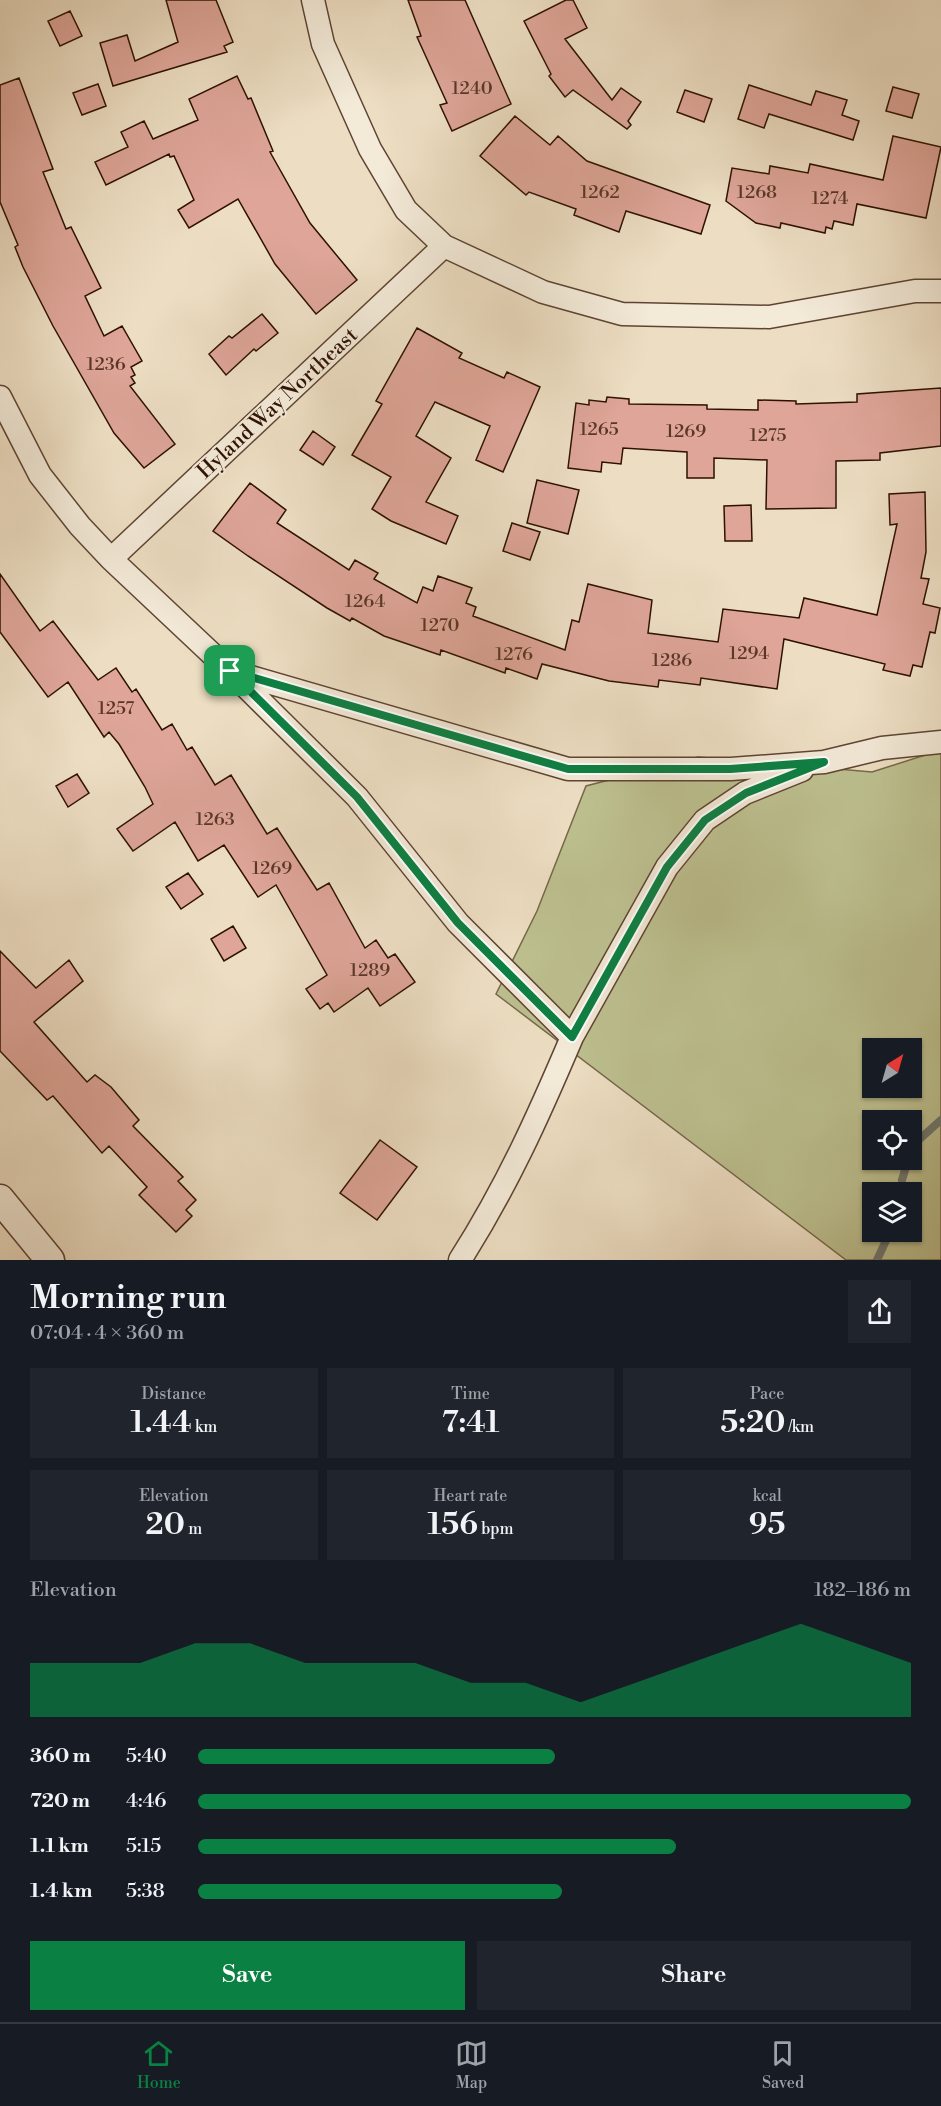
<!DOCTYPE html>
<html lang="en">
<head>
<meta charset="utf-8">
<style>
	body { margin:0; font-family:"Libre Bodoni",serif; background:#20242c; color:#f1f3f6; height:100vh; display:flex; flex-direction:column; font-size:22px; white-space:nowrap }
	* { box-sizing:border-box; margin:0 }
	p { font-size:20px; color:#9ea1a6 }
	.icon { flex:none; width:33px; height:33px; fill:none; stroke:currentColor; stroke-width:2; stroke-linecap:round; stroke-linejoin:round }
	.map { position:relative; height:1260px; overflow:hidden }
	.panel { display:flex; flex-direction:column; background:#171b24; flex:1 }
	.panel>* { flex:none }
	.needle { width:39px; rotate:37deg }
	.fabs { position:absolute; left:862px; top:1038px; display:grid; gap:12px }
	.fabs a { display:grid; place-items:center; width:60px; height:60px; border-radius:0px; background:#171b24; box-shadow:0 2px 4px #0004; font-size:30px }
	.pin { position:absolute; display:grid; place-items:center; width:51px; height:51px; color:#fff; margin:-26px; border-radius:12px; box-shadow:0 3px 9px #0006 }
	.round { display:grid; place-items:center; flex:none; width:63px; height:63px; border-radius:0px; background:#20242c }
	.head { display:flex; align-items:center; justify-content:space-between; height:102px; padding:0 30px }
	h1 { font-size:33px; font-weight:600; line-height:45px }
	.metrics { display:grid; grid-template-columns:repeat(3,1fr); gap:9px; height:102px; padding:6px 30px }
	.metrics div { display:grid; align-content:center; border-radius:0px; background:#20242c; text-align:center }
	.metrics b { font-size:30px; font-weight:600 }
	.metrics small { font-size:16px; font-weight:400 }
	.metrics p { font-size:16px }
	.chart { height:168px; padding:12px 30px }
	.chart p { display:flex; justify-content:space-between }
	.chart svg { width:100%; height:108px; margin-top:6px; fill:#0b8043; opacity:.7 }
	.action { display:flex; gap:12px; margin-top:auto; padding:12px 30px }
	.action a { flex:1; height:69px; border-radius:0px; background:#0b8043; color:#fff; font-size:24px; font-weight:600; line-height:69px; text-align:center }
	.action a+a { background:#20242c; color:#f1f3f6 }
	ul { padding:0 30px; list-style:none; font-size:20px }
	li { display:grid; grid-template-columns:96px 72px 1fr; align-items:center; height:45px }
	li i { height:15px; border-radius:8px; background:#0b8043 }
	.tab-bar { display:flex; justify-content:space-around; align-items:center; height:84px; border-top:2px solid #363941; background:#171b24; font-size:16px; color:#9ea1a6 }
	.tab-bar a { display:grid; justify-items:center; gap:3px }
	.tab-bar .active { color:#0b8043 }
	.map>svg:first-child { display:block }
	.green { fill:#bdc090; stroke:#76684a; stroke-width:1.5; fill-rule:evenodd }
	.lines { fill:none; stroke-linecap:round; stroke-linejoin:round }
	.stream { stroke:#6f7770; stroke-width:8 }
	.building { fill:#dea598; stroke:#2e1103; stroke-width:1.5 }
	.minor-casing { stroke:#5e4433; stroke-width:25 }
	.tertiary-casing { stroke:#5e4433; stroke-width:31 }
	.minor { stroke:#f3ead8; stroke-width:22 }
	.tertiary { stroke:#f3ead8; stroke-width:28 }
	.route-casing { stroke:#fff; stroke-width:12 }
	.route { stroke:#0b8043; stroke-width:8 }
	.labels { text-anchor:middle; stroke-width:4.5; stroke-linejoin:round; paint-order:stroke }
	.number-label { font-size:18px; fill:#5a3628 }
	.street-label { font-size:21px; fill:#2e1103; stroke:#f3ead8 }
</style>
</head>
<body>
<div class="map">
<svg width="941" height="1260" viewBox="0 0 941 1260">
	<rect width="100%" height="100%" fill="#eddec3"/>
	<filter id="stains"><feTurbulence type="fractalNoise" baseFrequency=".00333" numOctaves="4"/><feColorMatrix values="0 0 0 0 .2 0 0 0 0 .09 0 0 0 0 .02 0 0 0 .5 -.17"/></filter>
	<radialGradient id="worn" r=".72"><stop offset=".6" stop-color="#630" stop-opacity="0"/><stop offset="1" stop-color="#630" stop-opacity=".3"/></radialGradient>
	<!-- green -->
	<path class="green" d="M941,750V1260H846L496,994L537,911L586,786L698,757L872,772ZM873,1048H912V1088H873ZM873,1120H912V1160H873ZM873,1192H912V1232H873Z"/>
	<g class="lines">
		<!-- stream -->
		<path class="stream" d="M912,1146L941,1120
			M902,1180L908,1160
			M877,1260L890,1232"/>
	</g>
	<!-- building -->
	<path class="building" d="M166,0H216L233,42L224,46L227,52L113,86L100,43L127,35L135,61L178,42Z
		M408,0H465L511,104L452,131L440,105L447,103L417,37L421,36Z
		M566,0H573L587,28L565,39L612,100L621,88L641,102L628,121L631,125L627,129L573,90L565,97L549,76L551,74L524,21Z
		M70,11L82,36L60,46L48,21Z
		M237,76L248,99L251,98L273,151L270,152L310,223L357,280L316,314L275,264L238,199L189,228L178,210L194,200L174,156L170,157L169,154L106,185L95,162L128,147L121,132L144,121L153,139L198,120L189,99Z
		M19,78L53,169L43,172L66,229L71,227L101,288L85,296L104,336L122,326L142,361L131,367L135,375L131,377L135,383L130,386L175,444L144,468L114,433L53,326L23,267L15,247L18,245L0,202V85Z
		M98,84L106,106L82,115L73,93Z
		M749,85L811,105L816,91L847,100L842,115L859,121L853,140L769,114L764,128L738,119Z
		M893,87L919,94L912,118L886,111Z
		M685,90L712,99L704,122L677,112Z
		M515,116L550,145L558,136L587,161L710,205L701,234L626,211L619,232L574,215L576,209L529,192L526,195L480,156Z
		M893,136L941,147L926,218L857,204L853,225L834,221L832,229L826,227L825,233L781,223L780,228L756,223L726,201L732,168L769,174L770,166L808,173L810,164L883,180Z
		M262,314L278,333L256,351L254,349L226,375L209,354L229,336L232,338Z
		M417,328L462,353L459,358L504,378L507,372L540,387L503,472L476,460L490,426L435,402L416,436L451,458L426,502L458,516L446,544L391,521L372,509L391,477L352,455L382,404L376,401Z
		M941,388V446L880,453V460L836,461V508L766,509L767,460L714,458V478H687V452L623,448L621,464L602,462L601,472L568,468L576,403L589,405V400L606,402L607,397L629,399V404L707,405V409L758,410V400L796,401V404L857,402V394Z
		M313,431L335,447L323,465L300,450Z
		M537,480L579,490L568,534L527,523Z
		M250,483L286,510L277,523L349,570L355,560L378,573L374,579L417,603L423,587L433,591L438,576L472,588L466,603L476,607L473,616L565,650L572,620L579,622L588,584L652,600L648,633L718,642L723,609L799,618L804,598L877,615L897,524L890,525L889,494L925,492L926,552L921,578L929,579L923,604L940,608L935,633L930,632L922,667L913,665L910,676L883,670L885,664L784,639L777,689L701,678L700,685L659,680L658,687L609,681L542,664L537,679L506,668L505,673L441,650L440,655L384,636L352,618L350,621L327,608L248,556L213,531Z
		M751,505L752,541H725L724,506Z
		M512,523L540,532L530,560L503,551Z
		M0,574L40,631L53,621L98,680L116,668L132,692L136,689L162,730L172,724L187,750L192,747L215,785L231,775L267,834L277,828L317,890L329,883L365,948L376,940L388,958L395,954L415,982L380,1006L368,988L334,1012L328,1003L320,1009L306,989L327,975L276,885L258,897L224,845L198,861L175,822L133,851L117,829L153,804L145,787L119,744L109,732L104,737L68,682L48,697L0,632Z
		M77,774L89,793L68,807L56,786Z
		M188,873L203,894L181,909L166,887Z
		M233,926L246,948L224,961L211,939Z
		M0,951L36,988L69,960L83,981L34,1022L87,1082L95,1075L111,1087L139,1120L133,1126L183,1177L178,1181L196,1200L186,1210L192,1216L176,1232L139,1195L147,1187L109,1146L102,1153L53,1096L47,1100L0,1051Z
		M380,1140L417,1167L377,1220L340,1193Z"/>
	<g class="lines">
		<!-- minor casing -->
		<g class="minor-casing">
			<path id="minor" d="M313,0L323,44L370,149L406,210L444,246L543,292L622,314L769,317L915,291H941
				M0,397L40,475L80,526L111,559L230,671L568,769H731L824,762L882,748L941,742
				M111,559L444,246
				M232,673L357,797L458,923L572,1037C538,1117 507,1186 460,1260
				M572,1037L667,867L705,820L745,793L802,770"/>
		</g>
		<!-- tertiary casing -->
		<g class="tertiary-casing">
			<path id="tertiary" d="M0,1199L50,1260"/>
		</g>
		<!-- minor -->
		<use href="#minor" class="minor"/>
		<!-- tertiary -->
		<use href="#tertiary" class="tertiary"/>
	</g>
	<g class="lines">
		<!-- route casing -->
		<g class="route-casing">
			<path id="route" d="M230,671L568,769H730L824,762L746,793L705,820L667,867L572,1037L458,923L357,797Z"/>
		</g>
		<!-- route -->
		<use href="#route" class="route"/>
	</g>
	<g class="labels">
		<!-- number labels -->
		<g class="number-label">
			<text x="472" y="94">1240</text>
			<text x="600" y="198">1262</text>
			<text x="757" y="198">1268</text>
			<text x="830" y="204">1274</text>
			<text x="106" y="370">1236</text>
			<text x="599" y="435">1265</text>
			<text x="686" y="437">1269</text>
			<text x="768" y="441">1275</text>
			<text x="365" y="607">1264</text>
			<text x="440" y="631">1270</text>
			<text x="749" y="659">1294</text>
			<text x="514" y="660">1276</text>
			<text x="672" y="666">1286</text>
			<text x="116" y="714">1257</text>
			<text x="215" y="825">1263</text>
			<text x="272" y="874">1269</text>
			<text x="370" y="976">1289</text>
		</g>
		<!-- street labels -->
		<g class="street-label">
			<text transform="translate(277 403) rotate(-43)" y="7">Hyland Way Northeast</text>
		</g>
	</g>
	<rect width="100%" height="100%" filter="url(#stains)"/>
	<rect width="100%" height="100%" fill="url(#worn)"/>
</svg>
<div class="fabs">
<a><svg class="needle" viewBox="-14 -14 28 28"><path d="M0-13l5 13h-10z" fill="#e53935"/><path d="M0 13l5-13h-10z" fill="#9ea1a6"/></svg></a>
<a><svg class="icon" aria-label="locate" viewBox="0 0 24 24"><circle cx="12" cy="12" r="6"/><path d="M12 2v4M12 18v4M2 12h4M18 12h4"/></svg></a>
<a><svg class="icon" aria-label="layers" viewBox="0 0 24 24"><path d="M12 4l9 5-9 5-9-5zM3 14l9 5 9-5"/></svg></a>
</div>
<div class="pin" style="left:230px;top:671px;background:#1e9e55"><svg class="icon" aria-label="arrive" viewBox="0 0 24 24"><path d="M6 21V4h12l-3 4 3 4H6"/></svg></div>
</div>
<section class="panel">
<div class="head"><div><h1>Morning run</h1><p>07:04 · 4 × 360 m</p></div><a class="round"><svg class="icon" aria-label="share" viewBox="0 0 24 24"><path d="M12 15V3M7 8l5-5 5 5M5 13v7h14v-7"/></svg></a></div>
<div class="metrics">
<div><p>Distance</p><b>1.44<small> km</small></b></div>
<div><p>Time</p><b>7:41</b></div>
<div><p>Pace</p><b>5:20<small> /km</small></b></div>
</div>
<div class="metrics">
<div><p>Elevation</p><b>20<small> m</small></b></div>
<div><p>Heart rate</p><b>156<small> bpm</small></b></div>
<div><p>kcal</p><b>95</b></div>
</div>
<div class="chart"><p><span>Elevation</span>182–186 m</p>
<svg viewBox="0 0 160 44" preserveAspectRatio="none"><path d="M0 44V22L10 22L20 22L30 14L40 14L50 22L60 22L70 22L80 30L90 30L100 38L110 30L120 22L130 14L140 6L150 14L160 22V44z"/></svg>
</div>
<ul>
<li><b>360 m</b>5:40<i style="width:50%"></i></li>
<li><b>720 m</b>4:46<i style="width:100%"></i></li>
<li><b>1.1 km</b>5:15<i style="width:67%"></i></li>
<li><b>1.4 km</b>5:38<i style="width:51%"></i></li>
</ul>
<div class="action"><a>Save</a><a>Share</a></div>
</section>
<nav class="tab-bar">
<a class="active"><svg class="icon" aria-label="home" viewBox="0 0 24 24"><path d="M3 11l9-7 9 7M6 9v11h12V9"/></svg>Home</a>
<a><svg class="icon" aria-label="map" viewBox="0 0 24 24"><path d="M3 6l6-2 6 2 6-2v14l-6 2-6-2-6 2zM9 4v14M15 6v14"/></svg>Map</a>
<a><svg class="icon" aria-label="saved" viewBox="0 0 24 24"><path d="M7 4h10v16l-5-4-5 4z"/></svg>Saved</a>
</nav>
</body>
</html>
